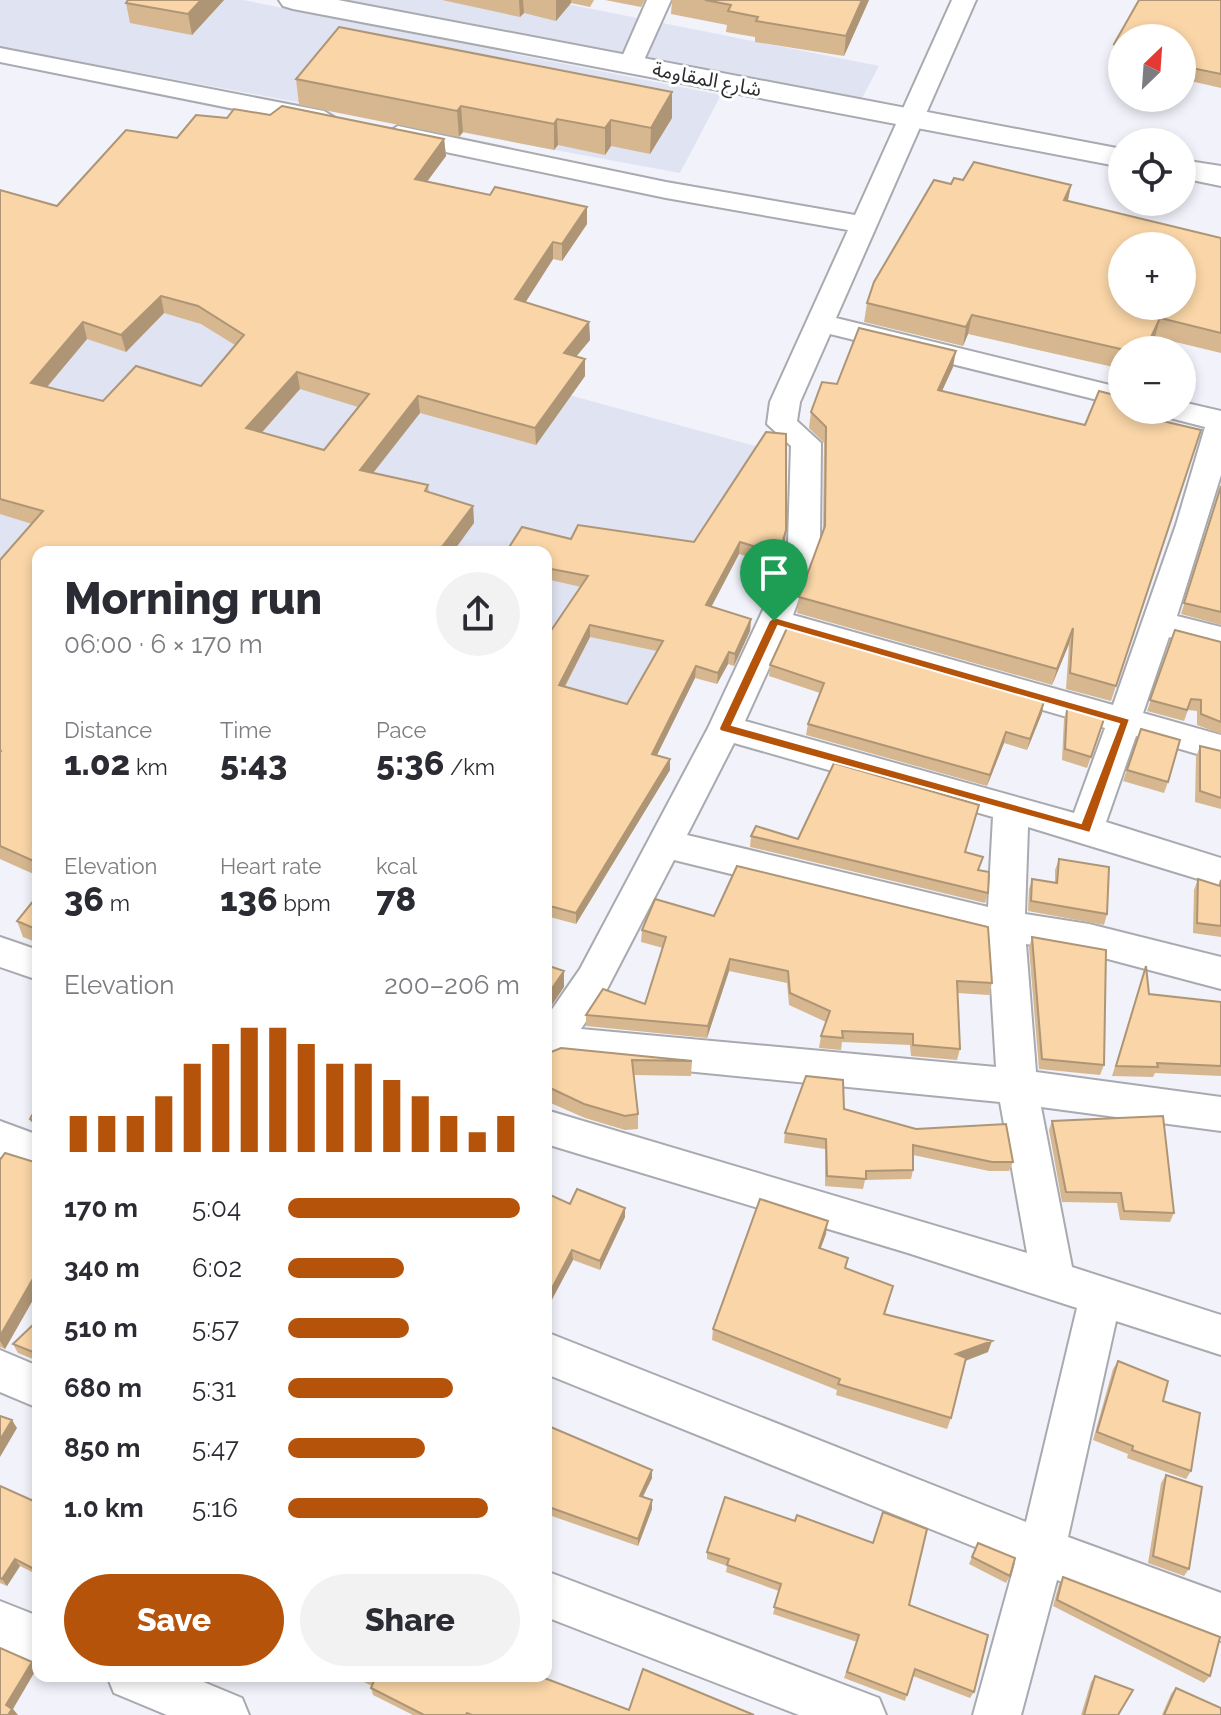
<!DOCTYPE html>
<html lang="en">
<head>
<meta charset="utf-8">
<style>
	body { margin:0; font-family:Raleway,"Noto Sans Arabic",sans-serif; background:#f2f2f3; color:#2b2b33; height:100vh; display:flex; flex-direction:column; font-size:30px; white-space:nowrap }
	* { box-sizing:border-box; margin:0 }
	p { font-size:26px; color:#7c7c81 }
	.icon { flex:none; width:44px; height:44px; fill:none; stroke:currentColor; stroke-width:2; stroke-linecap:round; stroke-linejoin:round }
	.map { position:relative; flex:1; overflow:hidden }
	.drawer { position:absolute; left:32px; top:546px; width:520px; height:1136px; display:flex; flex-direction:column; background:#fff; border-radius:16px; box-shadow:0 4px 12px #0003 }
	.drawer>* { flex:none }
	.needle { width:52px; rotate:25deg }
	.fabs { position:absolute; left:1108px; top:24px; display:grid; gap:16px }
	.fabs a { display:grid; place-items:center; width:88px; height:88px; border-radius:50%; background:#fff; box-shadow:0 4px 12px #0003; font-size:40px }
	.pin { position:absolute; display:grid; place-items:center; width:68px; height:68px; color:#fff; margin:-82px -34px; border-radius:50% 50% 50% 0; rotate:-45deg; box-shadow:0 0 8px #0007 }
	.pin .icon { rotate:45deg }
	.round { display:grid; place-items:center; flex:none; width:84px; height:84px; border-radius:42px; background:#f2f2f3 }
	.head { display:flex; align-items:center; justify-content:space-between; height:136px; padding:0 32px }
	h1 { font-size:44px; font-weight:800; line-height:60px }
	.figures { display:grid; grid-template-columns:repeat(3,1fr); gap:12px; height:136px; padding:8px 32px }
	.figures div { display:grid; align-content:center }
	.figures b { font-size:34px; font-weight:800 }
	.figures small { font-size:22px; font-weight:400 }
	.figures p { font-size:22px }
	.chart { height:224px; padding:16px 32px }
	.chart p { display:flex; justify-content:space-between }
	.chart svg { width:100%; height:144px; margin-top:8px; stroke:#b45309; stroke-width:6 }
	.cta { display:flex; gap:16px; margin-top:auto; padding:16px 32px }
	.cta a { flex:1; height:92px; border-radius:48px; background:#b45309; color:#fff; font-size:32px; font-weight:800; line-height:92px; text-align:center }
	.cta a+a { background:#f2f2f3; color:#2b2b33 }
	ul { padding:0 32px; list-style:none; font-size:26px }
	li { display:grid; grid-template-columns:128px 96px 1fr; align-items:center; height:60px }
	li i { height:20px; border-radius:10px; background:#b45309 }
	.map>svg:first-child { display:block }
	.built { fill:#e0e3f1 }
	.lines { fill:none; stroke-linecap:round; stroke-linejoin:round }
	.minor-casing { stroke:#a8aab0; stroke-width:4 }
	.trunk-casing { stroke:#a8aab0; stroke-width:4 }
	.minor { fill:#fff; fill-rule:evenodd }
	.trunk { fill:#fff; fill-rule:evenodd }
	.wall { fill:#d6b790; fill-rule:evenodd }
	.shaded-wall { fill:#ae9575 }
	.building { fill:#f9d5a7; stroke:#ae9575; stroke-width:2; fill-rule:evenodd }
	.route { fill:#b45309; stroke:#fff; stroke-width:2; fill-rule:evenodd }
	.labels { text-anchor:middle; stroke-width:6; stroke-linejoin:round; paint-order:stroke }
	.far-street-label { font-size:20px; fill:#2a2b2e; stroke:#fff }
</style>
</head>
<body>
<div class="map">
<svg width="1221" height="1715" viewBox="0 0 1221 1715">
	<rect width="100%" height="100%" fill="#f1f2fa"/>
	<!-- built -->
	<path class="built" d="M0,0H243L721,95L680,173L0,47Z
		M338,0H547L879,66L862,98Z
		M0,239L788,455L546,910V552H38L0,859Z"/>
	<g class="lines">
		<!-- minor casing -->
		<g class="minor-casing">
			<path id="minor" d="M647,0H671L640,69H622L619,64Z
				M952,0H976L836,318L1122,388V406L830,334L800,402L797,421L821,443L820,542L793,615L1113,705L1176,525L1205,427L1166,417L1161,410H1182V402L1221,411V475L1177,616L1221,627V651L1169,637L1143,713L1221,735V761L1136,736L1106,822L1221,858V886L1028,827L1025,914L1089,924L1221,957V989L1089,954L1026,944L1036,1072L1221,1097V1131L1041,1107L1072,1267L1221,1315V1355L1116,1321L1068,1537L1221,1593V1641L1057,1580L1021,1715H973L1015,1563L546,1374V1332L1026,1522L1077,1308L908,1253L546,1144V1110L1027,1253L1000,1102L635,1066L561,1060L546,1067V1018L580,969L708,728L776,582L788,542L791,446L767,424L770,402L848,230L666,198L398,142L385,134L398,126L666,182L855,215ZM784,635L1105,728L1074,813L745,721ZM734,743L993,817L988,907L687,835ZM674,860L988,937L996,1067L581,1029L606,991Z
				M0,48L324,111L337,119L324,127L0,62Z
				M0,937L38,950V980L0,967Z
				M0,1121L38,1135V1171L0,1157Z
				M0,1350L38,1366V1408L0,1392Z
				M546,1571L879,1698L886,1715H799L546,1617Z
				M0,1601L38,1616V1664L0,1649Z
				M107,1676H189L242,1698L249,1715H167L114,1693Z"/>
		</g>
		<!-- trunk casing -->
		<g class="trunk-casing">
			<path id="trunk" d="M279,0H338L1122,149V167L293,9L283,6Z
				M1182,160L1221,166V186L1182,178Z"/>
		</g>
		<!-- minor -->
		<use href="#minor" class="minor"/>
		<!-- trunk -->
		<use href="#trunk" class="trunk"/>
	</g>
	<!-- wall -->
	<path class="wall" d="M224,0L192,35L130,23L126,3Z
		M442,0H594L590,7L571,3L556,21L524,13L520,17Z
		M605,0H645L641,7Z
		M672,0H869L844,56L755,42V37L726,32L727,25L671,14Z
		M1221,0V88L1182,79V38H1122V59L1111,56L1114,44L1143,1Z
		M296,79L672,118L650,154L611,146L605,155L558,145L554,150L463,132L459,137L299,105Z
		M270,115L444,139L446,156L427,182L490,195L587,207V224L562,261L553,259L525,303L589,322L590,340L576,356L585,376L536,445L420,413L373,473L428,485L429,492L473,506L474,523L38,552V876L0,859V560L32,524L0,514V190L57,206L177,138L227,118ZM164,313L201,324L235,345L201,386L103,401L47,387L87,339L126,352ZM300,389L358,407L324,450L261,432Z
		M963,180L1071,185L1068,201L1221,238V353L1155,337L1149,350H1122V369L968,334L963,346L864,322L867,303L951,184Z
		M953,367L942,391L1085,425L1122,410H1136L1135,414L1201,430L1111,701L1066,689L1069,644L1052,685L797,613L799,597L823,531L824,443L809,428L811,412L837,384Z
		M1221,485V625L1181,614Z
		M571,539L694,542H785L778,566L739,554L711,607L751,619L750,631L734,666L728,664L717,684L695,678L657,755L670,759V770L576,924L546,916V638L581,587L546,579V552ZM590,637L657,651L627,704L565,687Z
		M1175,630L1221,642V734L1197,725V711L1188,710L1184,721L1147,711Z
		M770,665L1044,702L1042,713L1027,750L1004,743L987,786L806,735L808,724L820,693L769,676Z
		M1067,708L1101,730L1087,768L1062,760L1064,719Z
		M1141,729L1168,782L1164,793L1123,781Z
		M1200,746L1221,751V809L1195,802L1196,757Z
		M751,836L965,852L979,871L988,893L985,903L750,847Z
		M1059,859L1107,914L1104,925L1028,911L1029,889L1032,879L1055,882V870Z
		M1198,879L1218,886L1221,879V937L1193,933L1194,890Z
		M38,895V943L23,937L17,921Z
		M714,916L992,983L989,995L957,993L960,1049L957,1060L911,1056L910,1045L842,1042L841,1050L819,1048L821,1036L826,1022L789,1005L787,983L729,971L707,1038L586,1026V1015L645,1004L663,948L641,942L642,930Z
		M1032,937L1104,1065L1100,1075L1039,1069L1029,948Z
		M1146,966L1149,994L1221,1002V1076L1155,1073L1153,1077L1112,1076Z
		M546,1054L692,1061L691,1076L634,1075L638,1114V1129L625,1130L585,1118L546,1101Z
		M38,1105V1291L5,1349L0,1347V1160L34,1162L35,1129L30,1119Z
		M844,1109L1013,1162L1009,1171H989L913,1155V1170L911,1179L865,1180L863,1189L825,1186V1149L784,1143L785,1133Z
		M1052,1121L1174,1213L1170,1222L1120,1220L1117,1203L1062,1202L1049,1130Z
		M546,1193L570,1204L625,1208V1217L600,1270L573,1260L549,1305L546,1304Z
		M826,1234L820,1249L846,1268L890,1298L885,1314L988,1352L965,1361L951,1418L947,1429L836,1395L837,1390L712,1340L713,1329Z
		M38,1320V1361L18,1353L13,1344Z
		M1118,1361L1163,1401L1191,1471L1186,1479L1127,1458L1128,1454L1093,1440L1113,1369Z
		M546,1425L652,1470V1478L643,1497L652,1509L638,1546L546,1514Z
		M1166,1475L1189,1569L1184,1576L1148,1563L1161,1483Z
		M0,1486L38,1503V1575L20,1566L7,1586L0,1583Z
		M978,1543L1010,1576L1006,1583L969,1564Z
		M707,1552L909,1605L974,1692L970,1698L913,1676L905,1701L844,1678L857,1642L773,1614L779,1591L726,1572L727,1566L707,1559Z
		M1063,1577L1210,1676L1204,1683L1053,1606L1059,1584Z
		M352,1676H539L629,1710L754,1715H413L373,1695L371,1688L372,1686Z
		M1095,1676L1118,1715H1081L1091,1682Z
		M1176,1688L1221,1715H1162L1171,1694Z"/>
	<!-- shaded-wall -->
	<path class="shaded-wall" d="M201,0H224L192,35L188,14Z
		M519,0H523L524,13L520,17Z
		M556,0H571V3L556,21Z
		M862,0H869L844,56L846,36Z
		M672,92V118L650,154L651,128Z
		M461,106L463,132L459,137L457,111Z
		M557,119L558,145L554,150V124Z
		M611,120V146L605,155V128Z
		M444,139L446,156L416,196L415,179Z
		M1071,185L1067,204L1064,200Z
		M587,207V224L562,261V244Z
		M553,242V259L516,317L515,299Z
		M161,296L164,313L126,352L121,335Z
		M972,315L968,334L963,346L966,327Z
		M1160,318L1155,337L1149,350H1145Z
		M83,322L87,339L36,400L31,383Z
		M589,322L590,340L565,370L564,353Z
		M956,351L953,367L935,406L938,390Z
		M585,359V376L536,445L535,428Z
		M297,372L300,389L250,446L246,428Z
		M418,396L420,413L362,487L360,470Z
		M473,506L474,523L453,552H438Z
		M786,530L785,542L778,566L779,554Z
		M740,542L739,554L706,617V605Z
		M751,619L750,631L734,666L735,654Z
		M590,625V637L559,697V685Z
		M1073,628L1069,644L1052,685L1057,669Z
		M729,652L728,664L717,684L718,673Z
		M696,666L695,678L652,765V754Z
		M1044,702L1042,713L1027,750L1030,739Z
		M1006,732L1004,743L987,786L990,775Z
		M670,759V770L576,924V913Z
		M730,959L729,971L707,1038L708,1026Z
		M564,971V987L546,1014V997Z
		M625,1208V1217L600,1270V1261Z
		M828,1221L826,1234L816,1261L819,1248Z
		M572,1250L573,1260L549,1305L548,1296Z
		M38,1270V1291L5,1349L0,1341V1336Z
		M992,1341L988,1352L952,1366L956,1354Z
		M12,1420L17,1428L0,1457V1440Z
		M652,1470V1478L639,1504L640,1496Z
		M652,1500V1509L638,1546V1539Z
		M15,1559L20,1566L7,1586L2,1579Z
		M32,1662L37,1668L13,1709L18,1715H8L6,1705Z"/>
	<!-- building -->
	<path class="building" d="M128,0H201L188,14L126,3Z
		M705,0H862L846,36L756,21L758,17L728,11L731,5Z
		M1139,0H1221V74L1182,66V38H1122V46L1114,44Z
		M339,27L672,92L651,128L611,120L605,128L557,119L554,124L461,106L457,111L296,79Z
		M282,106L444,139L415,179L490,195L495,187L587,207L562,244L553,242L515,299L589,322L564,353L585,359L535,428L418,396L360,470L428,485L425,491L473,506L438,552H38V863L0,846V752L1,751L0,750V560L43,511L0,499V190L57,206L126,130L177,138L196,115L227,118L234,109L270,115ZM161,296L198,306L244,335L201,386L136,366L103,401L31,383L83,322L121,335ZM297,372L369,394L324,450L246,428Z
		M974,162L1071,185L1064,200L1221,238V333L1160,318L1145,350H1125L972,315L966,327L867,303L874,282L934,180L951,184L954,178L963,180ZM1122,246H1182V306H1122Z
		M859,328L956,351L938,390L1085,425L1099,391L1122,397V410H1135L1133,414L1201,430L1116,686L1070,673L1073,628L1057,669L799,597L825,526L826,427L811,412L822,382L837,384Z
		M766,432L786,434V530L779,554L740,542L706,605L751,619L735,654L729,652L718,673L696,666L652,754L670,759L576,913L546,905V638L588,576L546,568V552H506L522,527L571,539L578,525L694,542ZM590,625L663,641L627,704L559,685Z
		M1221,486V612L1184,603Z
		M787,628L1044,702L1030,739L1006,732L990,775L808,724L824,683L770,665Z
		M1175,630L1221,642V722L1201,714V700L1191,699L1187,710L1150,700Z
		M1067,708L1104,719L1091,757L1065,749Z
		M1141,729L1180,740L1168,782L1127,770Z
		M1200,746L1221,751V798L1200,791Z
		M834,763L979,805L965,852L983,857L978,870L989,872L988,893L751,836L756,826L798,839Z
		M1059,859L1109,867L1107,914L1031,901L1032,879L1057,883Z
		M737,866L988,927L992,983L957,981L960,1049L913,1045V1034L842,1031L843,1038L821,1036L830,1011L790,993L788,971L730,959L708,1026L586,1015L603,989L645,1004L666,937L642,930L655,899L714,916Z
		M1198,879L1220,886L1221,880V926L1197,923Z
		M38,895V930L17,921Z
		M1032,937L1106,950L1104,1065L1042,1059Z
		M546,965L564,971L546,997Z
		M1146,966L1149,994L1221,1002V1066L1157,1063L1158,1067L1116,1066Z
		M561,1048L692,1061L632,1060L638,1114L625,1116L584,1104L546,1086V1065L548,1062L546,1061V1054Z
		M806,1076L843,1080L844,1109L916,1129L1006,1124L1013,1162H992L913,1145V1170L866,1171V1179L827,1176L826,1139L785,1133Z
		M38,1105V1270L0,1336V1160L5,1153L34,1162L35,1123L30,1119Z
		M1163,1116L1174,1213L1124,1211L1121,1193L1066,1192L1052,1121Z
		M577,1189L625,1208L600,1261L572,1250L548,1296L546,1295V1193L570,1204Z
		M760,1199L828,1221L819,1248L848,1258L845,1268L893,1286L884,1314L992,1341L956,1354L966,1358L951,1418L838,1384L840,1379L713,1329Z
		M38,1320V1354L13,1344Z
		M1118,1361L1168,1381L1163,1401L1200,1413L1191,1471L1132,1450L1133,1446L1097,1432Z
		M0,1416L12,1420L0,1440Z
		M546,1425L652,1470L640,1496L652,1500L638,1539L546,1506Z
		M1166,1475L1202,1487L1189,1569L1153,1556Z
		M0,1486L38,1503V1571L15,1559L2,1579L0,1578Z
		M725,1497L795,1521L797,1515L873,1543L883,1512L927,1529L909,1605L988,1635L974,1692L915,1669L907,1695L847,1672L859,1635L774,1607L781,1584L727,1565L729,1559L707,1552Z
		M978,1543L1015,1558L1010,1576L972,1557Z
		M1063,1577L1220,1637L1210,1676L1057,1600Z
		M0,1648L32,1662L6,1705L12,1709L8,1715H0Z
		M643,1669L754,1715H472L467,1713L466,1715H424L371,1688L374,1681L364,1676H539L629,1710Z
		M1095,1676L1133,1690L1118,1715H1084Z
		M1176,1688L1221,1708V1715H1164Z"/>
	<!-- route -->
	<path class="route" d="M774,617L1130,719L1090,833L720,731L719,728L769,621ZM778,626L1119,724L1081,823L732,725Z"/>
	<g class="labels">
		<!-- far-street labels -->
		<g class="far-street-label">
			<text transform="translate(707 79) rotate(11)" y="7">شارع المقاومة</text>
		</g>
	</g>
</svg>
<div class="fabs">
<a><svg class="needle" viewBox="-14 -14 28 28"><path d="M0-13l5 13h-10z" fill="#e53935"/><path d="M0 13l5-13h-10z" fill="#7c7c81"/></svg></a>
<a><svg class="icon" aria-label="locate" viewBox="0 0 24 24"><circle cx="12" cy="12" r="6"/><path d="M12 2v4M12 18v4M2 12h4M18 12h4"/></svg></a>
<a>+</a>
<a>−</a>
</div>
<div class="pin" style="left:774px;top:621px;background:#1e9e55"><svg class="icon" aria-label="arrive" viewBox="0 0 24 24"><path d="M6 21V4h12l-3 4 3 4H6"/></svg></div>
<section class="drawer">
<div class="head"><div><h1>Morning run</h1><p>06:00 · 6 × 170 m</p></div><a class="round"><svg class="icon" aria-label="share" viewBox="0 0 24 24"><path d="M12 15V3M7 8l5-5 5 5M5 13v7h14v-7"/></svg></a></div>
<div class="figures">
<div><p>Distance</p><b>1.02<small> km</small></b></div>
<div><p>Time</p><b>5:43</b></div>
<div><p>Pace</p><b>5:36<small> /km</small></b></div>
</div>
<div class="figures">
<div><p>Elevation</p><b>36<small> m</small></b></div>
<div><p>Heart rate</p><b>136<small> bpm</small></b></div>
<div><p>kcal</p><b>78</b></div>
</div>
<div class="chart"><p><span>Elevation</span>200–206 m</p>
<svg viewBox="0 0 160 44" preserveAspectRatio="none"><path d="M5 44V33M15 44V33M25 44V33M35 44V27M45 44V17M55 44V11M65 44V6M75 44V6M85 44V11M95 44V17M105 44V17M115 44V22M125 44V27M135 44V33M145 44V38M155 44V33"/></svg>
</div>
<ul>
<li><b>170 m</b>5:04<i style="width:100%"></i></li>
<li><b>340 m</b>6:02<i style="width:50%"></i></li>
<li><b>510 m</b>5:57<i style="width:52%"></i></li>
<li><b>680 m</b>5:31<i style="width:71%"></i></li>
<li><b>850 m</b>5:47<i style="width:59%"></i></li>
<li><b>1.0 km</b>5:16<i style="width:86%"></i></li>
</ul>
<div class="cta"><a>Save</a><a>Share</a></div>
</section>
</div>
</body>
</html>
